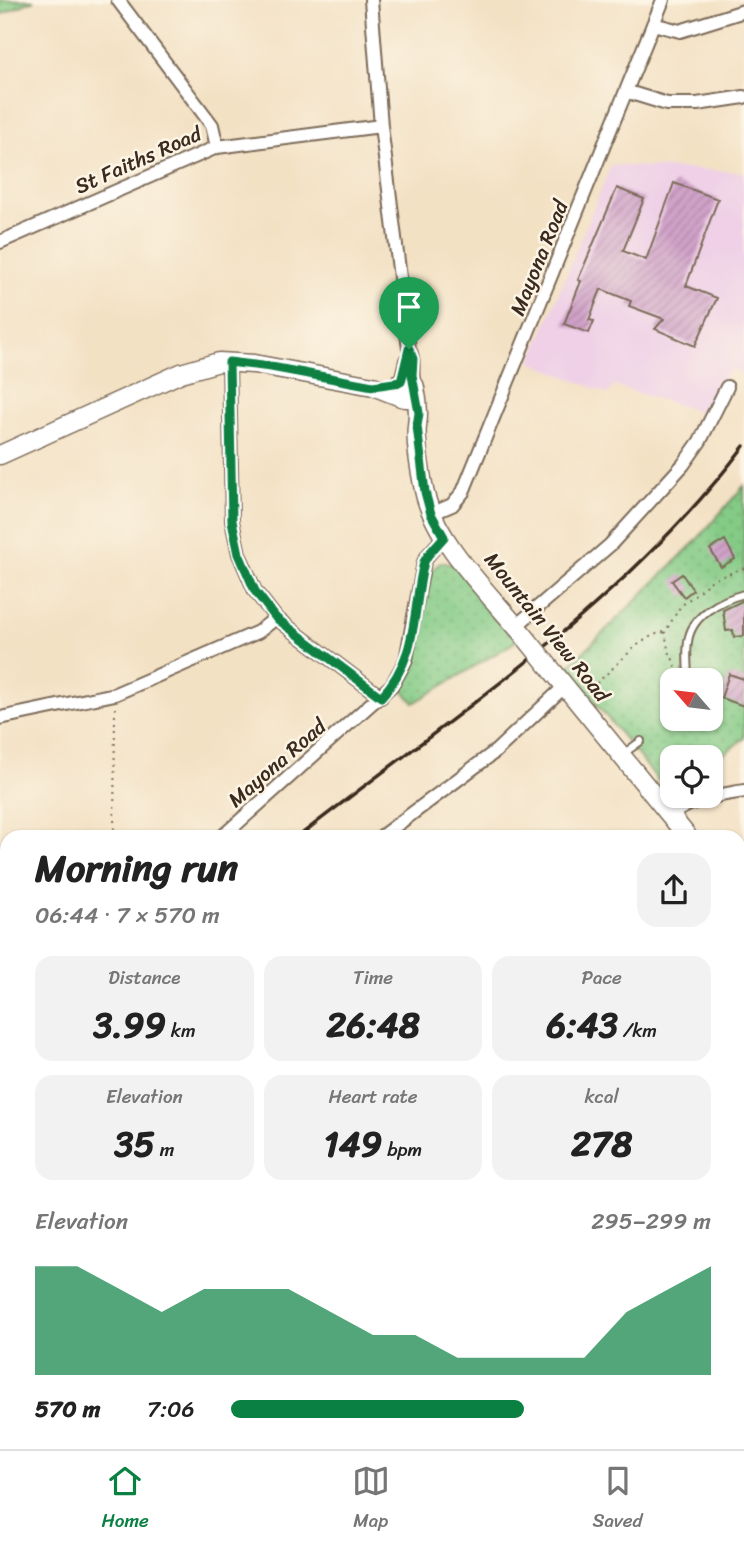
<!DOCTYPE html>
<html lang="en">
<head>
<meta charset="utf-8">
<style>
	body { margin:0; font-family:Sriracha,sans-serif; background:#f2f2f2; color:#222; height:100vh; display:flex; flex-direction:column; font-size:26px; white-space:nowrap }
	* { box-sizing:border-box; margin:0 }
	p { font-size:23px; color:#767676 }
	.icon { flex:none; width:38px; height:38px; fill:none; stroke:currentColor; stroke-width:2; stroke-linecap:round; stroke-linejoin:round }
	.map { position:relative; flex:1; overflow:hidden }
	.details { position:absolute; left:0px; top:830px; width:746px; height:620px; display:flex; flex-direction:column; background:#fff; border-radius:21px 21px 0 0; box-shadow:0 2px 5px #0004 }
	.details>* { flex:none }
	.needle { width:46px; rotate:298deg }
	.controls { position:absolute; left:660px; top:668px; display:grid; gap:14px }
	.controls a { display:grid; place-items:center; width:63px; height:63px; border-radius:14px; background:#fff; box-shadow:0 2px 5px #0004; font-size:35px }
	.pin { position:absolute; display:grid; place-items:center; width:60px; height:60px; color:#fff; margin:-72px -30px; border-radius:50% 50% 50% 0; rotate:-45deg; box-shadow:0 0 7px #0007 }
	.pin .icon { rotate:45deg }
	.round { display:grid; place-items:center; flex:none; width:74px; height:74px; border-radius:21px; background:#f2f2f2 }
	.overview { display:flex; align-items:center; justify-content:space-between; height:119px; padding:0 35px }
	h1 { font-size:38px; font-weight:700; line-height:52px }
	.stats { display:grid; grid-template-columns:repeat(3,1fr); gap:10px; height:119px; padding:7px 35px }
	.stats div { display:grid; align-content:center; border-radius:18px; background:#f2f2f2; text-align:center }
	.stats b { font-size:35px; font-weight:700 }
	.stats small { font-size:19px; font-weight:400 }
	.stats p { font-size:19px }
	.chart { height:196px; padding:14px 35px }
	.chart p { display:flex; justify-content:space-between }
	.chart svg { width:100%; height:126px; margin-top:7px; fill:#0b8043; opacity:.7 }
	ul { padding:0 35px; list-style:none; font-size:23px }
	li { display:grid; grid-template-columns:112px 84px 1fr; align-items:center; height:52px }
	li i { height:18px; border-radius:9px; background:#0b8043 }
	.tab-bar { display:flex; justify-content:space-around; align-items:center; height:98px; border-top:2px solid #e0e0e0; background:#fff; font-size:19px; color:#767676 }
	.tab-bar a { display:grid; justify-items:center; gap:4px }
	.tab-bar .on { color:#0b8043 }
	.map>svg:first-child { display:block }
	.built { fill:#efd0e7 }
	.grass { fill:url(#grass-dots); stroke:#607a52; stroke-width:2; fill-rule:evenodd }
	.building { fill:url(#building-hatch) }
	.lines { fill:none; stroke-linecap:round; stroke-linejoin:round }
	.lane-casing { stroke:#7b6a58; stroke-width:10 }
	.street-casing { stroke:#7b6a58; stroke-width:16 }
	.secondary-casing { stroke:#7b6a58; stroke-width:21 }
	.path { stroke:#7b6a58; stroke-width:2; stroke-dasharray:2 5; stroke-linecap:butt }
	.lane { stroke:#fff; stroke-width:6 }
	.street { stroke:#fff; stroke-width:12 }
	.secondary { stroke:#fff; stroke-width:18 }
	.rail { stroke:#3b2a1e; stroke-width:3.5 }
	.secondary-bridge-casing { stroke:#7b6a58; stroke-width:21; stroke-linecap:butt }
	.secondary-bridge { stroke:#fff; stroke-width:18 }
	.route-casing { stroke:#fff; stroke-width:14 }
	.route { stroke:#0b8043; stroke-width:9 }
	.labels { text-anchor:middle; stroke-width:5; stroke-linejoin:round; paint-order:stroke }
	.street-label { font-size:21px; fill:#3b2a1e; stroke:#fcf5e5 }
</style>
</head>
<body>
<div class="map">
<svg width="744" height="1449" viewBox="0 0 744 1449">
	<defs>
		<pattern id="grass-dots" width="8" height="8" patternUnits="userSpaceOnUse" patternTransform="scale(1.75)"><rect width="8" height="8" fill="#84cb86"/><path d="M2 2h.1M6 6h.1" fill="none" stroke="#73ae73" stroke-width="1.8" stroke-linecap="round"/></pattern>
		<pattern id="building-hatch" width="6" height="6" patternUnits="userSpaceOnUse" patternTransform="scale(1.75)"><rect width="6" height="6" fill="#d1a3ca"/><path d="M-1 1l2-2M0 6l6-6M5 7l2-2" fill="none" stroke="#ab85a3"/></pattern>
	</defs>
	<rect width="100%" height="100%" fill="#fcf5e5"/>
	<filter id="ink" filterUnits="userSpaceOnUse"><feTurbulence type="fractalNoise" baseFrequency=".0143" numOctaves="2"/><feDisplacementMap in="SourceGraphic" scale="14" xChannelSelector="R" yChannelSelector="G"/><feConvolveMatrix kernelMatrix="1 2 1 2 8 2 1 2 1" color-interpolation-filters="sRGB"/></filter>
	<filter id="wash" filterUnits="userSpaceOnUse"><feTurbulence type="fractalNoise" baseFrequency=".00686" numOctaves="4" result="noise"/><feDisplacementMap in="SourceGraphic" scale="28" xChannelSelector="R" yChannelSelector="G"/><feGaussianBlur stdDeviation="1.57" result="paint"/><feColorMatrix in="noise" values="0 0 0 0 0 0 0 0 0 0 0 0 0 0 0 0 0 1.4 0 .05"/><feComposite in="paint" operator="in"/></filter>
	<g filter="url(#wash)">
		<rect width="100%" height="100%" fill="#f3e1c4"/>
		<!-- built -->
		<path class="built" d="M611,165L744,172V375L731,369L701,412L614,386L608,394L531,362Z
			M739,1112L744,1116V1275L739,1271Z"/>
		<!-- grass -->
		<path class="grass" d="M0,0H34L0,15Z
			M744,486V738L711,764L710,758H672L670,795L567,668L695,542ZM672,681H710V719H672Z
			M441,562L455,565L518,640L414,703L400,686L415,651L428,574Z"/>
		<g id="blocks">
			<!-- building -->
			<path class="building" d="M674,183L718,199L686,286L717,298L695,346L655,329L664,319L629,306L631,301L601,289L589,320L594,321L589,333L564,324L581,281L578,280L617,188L644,199L623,251L646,260Z
				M725,540L735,559L721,567L710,549Z
				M682,574L693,590L684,597L672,581Z
				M744,600V636L734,637L733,630L726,631L723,610Z
				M729,674L744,679V706L721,698Z"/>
		</g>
	</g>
	<g filter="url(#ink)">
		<use href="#blocks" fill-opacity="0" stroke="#7b6a58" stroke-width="2"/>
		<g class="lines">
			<!-- lane casing -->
			<g class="lane-casing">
				<path id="lane" d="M688,681C688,668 686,654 688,642C691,615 721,600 744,594
					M623,754L641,741"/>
			</g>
			<!-- street casing -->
			<g class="street-casing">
				<path id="street" d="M118,0L212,125L217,147
					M371,0L381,126L409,349C416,361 410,373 414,385
					M653,24L680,31L744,11
					M628,92L667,104H697L744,97
					M0,242L217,147L381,126
					M229,362L232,521L239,554L255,591L276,618L381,697
					M401,381L406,360
					M431,514L452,505L463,492L663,0
					M516,626L610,545L683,465L700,441L727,387
					M0,718L115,694L258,632L276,618
					M670,816C692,798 717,796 744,791
					M223,836L392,685L406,660L424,562L428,555L444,537
					M382,836L496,751L565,686
					M0,931H7
					M0,1102L7,1091
					M0,1260L7,1251
					M0,1286L7,1291
					M738,1292L744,1296
					M738,1410L744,1414
					M214,1442L224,1449"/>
			</g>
			<!-- secondary casing -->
			<g class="secondary-casing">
				<path id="secondary" d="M397 389a9 9 0 1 1 18 0a9 9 0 1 1-18 0Z
					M415,388C418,401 419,412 417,426C415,440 421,475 424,490C435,543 491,595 525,637
					M0,455L181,373L219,362L254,364L373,386L401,397
					M555,674L687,836
					M738,900L744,906
					M738,959L744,958
					M503,1449L504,1442"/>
			</g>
			<!-- path -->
			<path class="path" d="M679,673L668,649L665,632L680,607L712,580L744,568
				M583,684H595
				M594,697L596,684L636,646L653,635L664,632
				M114,836L115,706
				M0,1239L7,1231"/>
			<!-- lane -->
			<use href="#lane" class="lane"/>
			<!-- street -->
			<use href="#street" class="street"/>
			<!-- secondary -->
			<use href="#secondary" class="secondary"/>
			<!-- rail -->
			<path class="rail" d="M299,836C454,715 624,605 744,446
				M0,1182L7,1172
				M0,1198L7,1189"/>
			<!-- secondary-bridge casing -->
			<g class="secondary-bridge-casing">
				<path id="secondary-bridge" d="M525,637L555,674"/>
			</g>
			<!-- secondary-bridge -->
			<use href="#secondary-bridge" class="secondary-bridge"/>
		</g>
	</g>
	<g class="lines" filter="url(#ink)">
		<!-- route casing -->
		<g class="route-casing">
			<path id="route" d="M409,349L413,359L412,375L419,413L417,426L425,492L431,514L444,537L428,555L424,562C412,612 419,656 381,697L276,618L255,591L239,554L232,521L229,362L271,367L373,386L401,382Z"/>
		</g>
		<!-- route -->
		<use href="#route" class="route"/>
	</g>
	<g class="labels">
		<!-- street labels -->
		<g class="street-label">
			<text transform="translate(138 160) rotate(-24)" y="7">St Faiths Road</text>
			<text transform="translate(539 258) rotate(-68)" y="7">Mayona Road</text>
			<text transform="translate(547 627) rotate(51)" y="7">Mountain View Road</text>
			<text transform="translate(277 763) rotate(-41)" y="7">Mayona Road</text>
		</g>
	</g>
</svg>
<div class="controls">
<a><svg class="needle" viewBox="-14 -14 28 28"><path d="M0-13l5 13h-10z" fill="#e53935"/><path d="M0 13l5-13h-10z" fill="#767676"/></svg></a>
<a><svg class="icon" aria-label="locate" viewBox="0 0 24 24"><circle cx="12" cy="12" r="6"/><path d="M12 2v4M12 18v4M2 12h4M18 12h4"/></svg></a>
</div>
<div class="pin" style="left:409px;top:349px;background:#1e9e55"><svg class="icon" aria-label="arrive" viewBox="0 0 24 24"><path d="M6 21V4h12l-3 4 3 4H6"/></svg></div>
<section class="details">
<div class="overview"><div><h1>Morning run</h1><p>06:44 · 7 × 570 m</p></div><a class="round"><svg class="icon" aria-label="share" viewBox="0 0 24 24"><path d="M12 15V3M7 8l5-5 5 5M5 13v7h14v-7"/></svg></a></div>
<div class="stats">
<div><p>Distance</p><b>3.99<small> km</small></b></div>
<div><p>Time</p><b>26:48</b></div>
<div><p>Pace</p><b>6:43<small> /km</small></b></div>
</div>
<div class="stats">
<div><p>Elevation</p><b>35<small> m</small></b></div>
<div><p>Heart rate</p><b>149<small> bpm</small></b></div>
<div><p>kcal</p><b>278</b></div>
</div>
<div class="chart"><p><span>Elevation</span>295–299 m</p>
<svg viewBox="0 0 160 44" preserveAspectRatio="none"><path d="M0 44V6L10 6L20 14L30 22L40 14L50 14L60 14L70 22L80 30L90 30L100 38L110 38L120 38L130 38L140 22L150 14L160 6V44z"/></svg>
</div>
<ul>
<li><b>570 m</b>7:06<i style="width:61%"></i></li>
</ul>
</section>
</div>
<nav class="tab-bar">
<a class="on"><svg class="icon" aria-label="home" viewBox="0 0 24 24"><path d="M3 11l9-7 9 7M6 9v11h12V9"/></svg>Home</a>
<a><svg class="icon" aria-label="map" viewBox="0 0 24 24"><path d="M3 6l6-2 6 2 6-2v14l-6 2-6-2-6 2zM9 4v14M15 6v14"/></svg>Map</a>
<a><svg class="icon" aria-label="saved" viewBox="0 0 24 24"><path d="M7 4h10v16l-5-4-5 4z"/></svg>Saved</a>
</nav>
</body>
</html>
